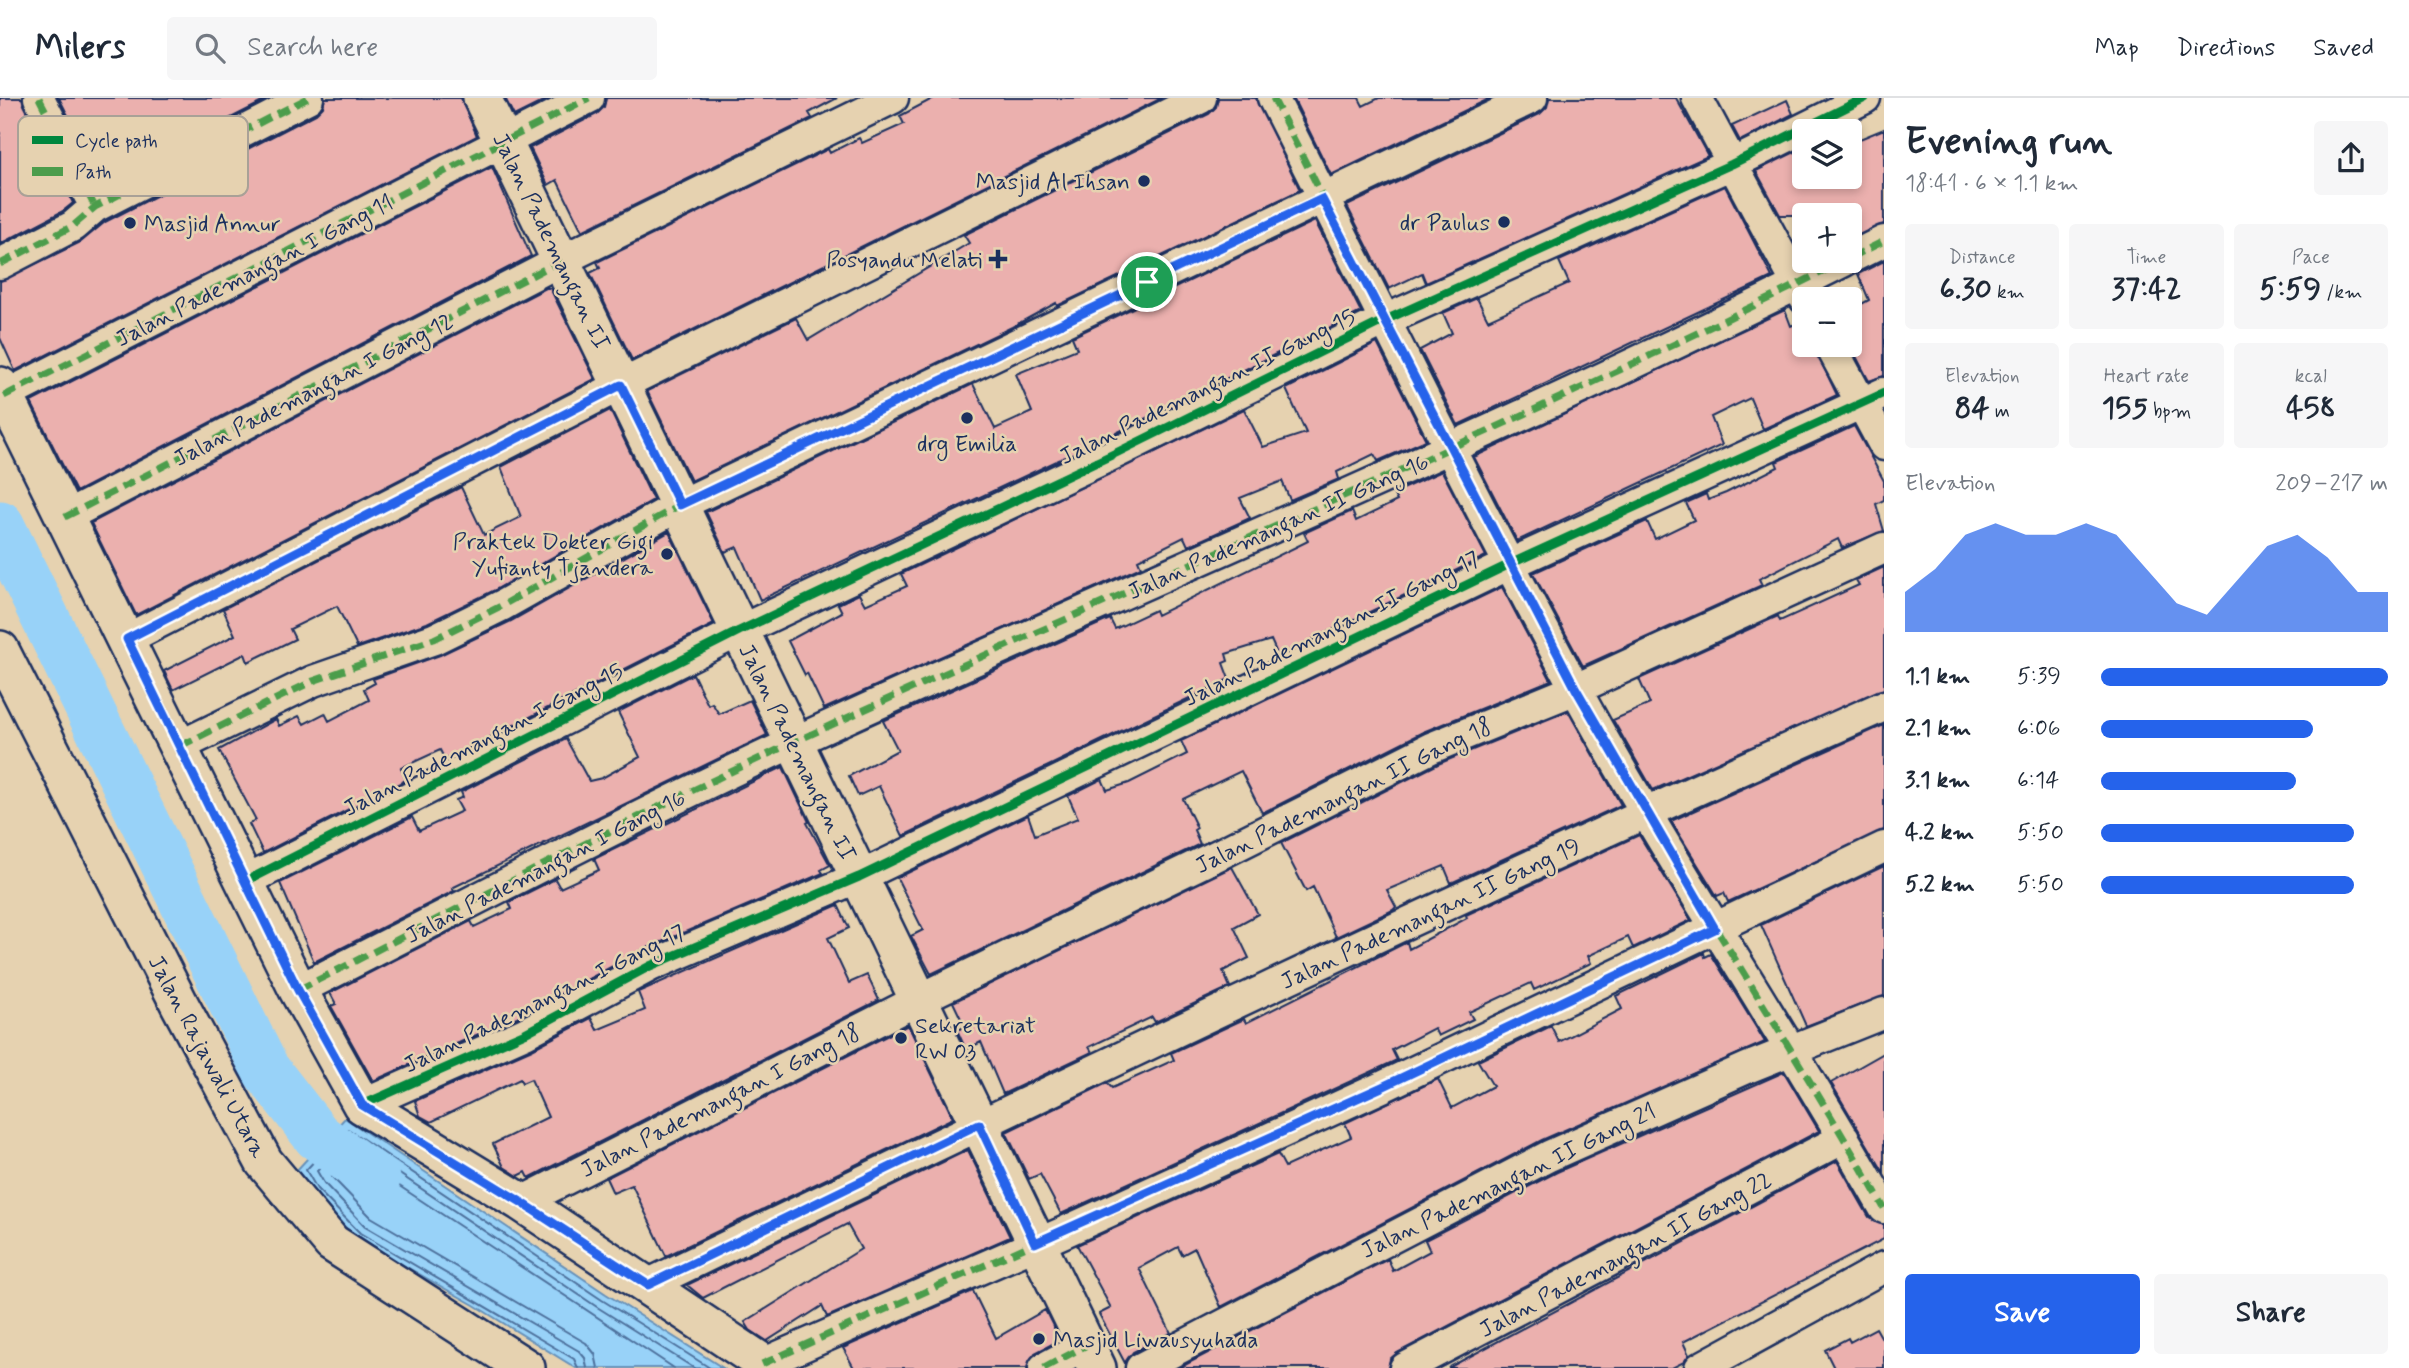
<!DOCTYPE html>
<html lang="en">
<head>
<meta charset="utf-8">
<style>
	body { margin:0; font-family:Mynerve,sans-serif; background:#f6f6f7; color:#1f2937; height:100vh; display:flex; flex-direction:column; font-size:26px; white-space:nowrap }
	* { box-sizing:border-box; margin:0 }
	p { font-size:23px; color:#747a83 }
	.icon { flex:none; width:38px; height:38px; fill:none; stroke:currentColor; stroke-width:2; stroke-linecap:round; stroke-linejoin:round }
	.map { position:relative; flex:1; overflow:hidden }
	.details { display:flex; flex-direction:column; background:#fff; width:525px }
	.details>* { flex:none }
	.controls { position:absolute; left:1792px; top:21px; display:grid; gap:14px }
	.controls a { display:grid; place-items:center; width:70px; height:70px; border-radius:7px; background:#fff; box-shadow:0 4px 10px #0003; font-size:35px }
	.pin { position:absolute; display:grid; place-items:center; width:60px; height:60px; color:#fff; margin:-30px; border:4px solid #fff; border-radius:50%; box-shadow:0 2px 7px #0007 }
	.round { display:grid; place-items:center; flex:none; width:74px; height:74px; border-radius:7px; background:#f6f6f7 }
	.headline { display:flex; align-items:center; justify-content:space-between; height:119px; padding:0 21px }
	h1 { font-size:38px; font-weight:700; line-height:52px }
	.figures { display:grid; grid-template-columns:repeat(3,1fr); gap:10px; height:119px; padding:7px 21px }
	.figures div { display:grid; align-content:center; border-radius:7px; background:#f6f6f7; text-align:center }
	.figures b { font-size:30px; font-weight:700 }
	.figures small { font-size:19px; font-weight:400 }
	.figures p { font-size:19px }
	.chart { height:196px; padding:14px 21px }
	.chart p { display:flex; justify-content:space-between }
	.chart svg { width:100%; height:126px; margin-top:7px; fill:#2563eb; opacity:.7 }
	.cta { display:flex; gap:14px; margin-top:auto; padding:14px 21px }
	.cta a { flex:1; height:80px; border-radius:7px; background:#2563eb; color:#fff; font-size:28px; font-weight:700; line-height:80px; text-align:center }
	.cta a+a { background:#f6f6f7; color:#1f2937 }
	ul { padding:0 21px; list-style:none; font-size:23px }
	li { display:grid; grid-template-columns:112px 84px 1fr; align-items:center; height:52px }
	li i { height:18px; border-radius:9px; background:#2563eb }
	header { display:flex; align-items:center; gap:42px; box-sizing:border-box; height:98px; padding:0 35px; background:#fff; border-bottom:2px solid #e0e1e3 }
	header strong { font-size:33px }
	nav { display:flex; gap:38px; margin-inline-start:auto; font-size:24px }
	.search { width:490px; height:63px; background:#f6f6f7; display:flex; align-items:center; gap:18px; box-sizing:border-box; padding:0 24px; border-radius:7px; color:#747a83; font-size:26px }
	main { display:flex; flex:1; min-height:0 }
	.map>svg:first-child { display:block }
	.water { fill:#98d2f8; stroke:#6691ba; stroke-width:2 }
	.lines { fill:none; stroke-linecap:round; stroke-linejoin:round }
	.shore { stroke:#4d709c; stroke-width:2 }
	.river { stroke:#98d2f8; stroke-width:49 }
	.building { fill:#ebb0ae; stroke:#1b2f5e; stroke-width:2 }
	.minor-casing { stroke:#1b2f5e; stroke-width:35 }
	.tertiary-casing { stroke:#1b2f5e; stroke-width:42 }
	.minor { stroke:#e6d2b0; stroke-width:30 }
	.tertiary { stroke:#e6d2b0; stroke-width:37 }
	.quiet { stroke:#4c9d4c; stroke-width:7; stroke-dasharray:14 7; stroke-linecap:butt }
	.cycleway-casing { stroke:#e6d2b0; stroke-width:13 }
	.cycleway { stroke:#00873e; stroke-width:9 }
	.route-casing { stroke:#fff; stroke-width:14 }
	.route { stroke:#2563eb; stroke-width:9 }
	.poi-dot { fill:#1b2f5e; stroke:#e6d2b0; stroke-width:2.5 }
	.labels { text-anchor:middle; stroke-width:5; stroke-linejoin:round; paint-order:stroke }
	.poi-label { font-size:23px; fill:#1b2f5e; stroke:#e6d2b0; text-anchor:end }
	.street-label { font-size:23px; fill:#1b2f5e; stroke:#e6d2b0 }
	.key { fill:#e6d2b0; stroke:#a9a197; stroke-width:2 }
	.key-label { font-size:19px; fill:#1b2f5e }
</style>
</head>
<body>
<header>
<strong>Milers</strong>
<div class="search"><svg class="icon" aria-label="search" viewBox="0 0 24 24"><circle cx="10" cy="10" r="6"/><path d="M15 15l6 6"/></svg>Search here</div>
<nav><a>Map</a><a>Directions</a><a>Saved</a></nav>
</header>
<main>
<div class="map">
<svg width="1884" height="1270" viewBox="0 0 1884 1270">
	<rect width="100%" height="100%" fill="#e6d2b0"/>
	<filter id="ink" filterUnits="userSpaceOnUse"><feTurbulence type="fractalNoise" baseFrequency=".0143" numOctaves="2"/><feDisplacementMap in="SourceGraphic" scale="14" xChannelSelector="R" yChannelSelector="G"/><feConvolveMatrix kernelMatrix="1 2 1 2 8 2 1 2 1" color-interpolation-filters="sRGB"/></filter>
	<g filter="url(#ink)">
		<!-- water -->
		<path class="water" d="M345,1020L606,1196L723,1270H576L474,1207L355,1140L295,1074Z"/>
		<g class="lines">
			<!-- shore -->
			<path class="shore" d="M578,1270L574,1261L360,1135L317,1091L306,1072L344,1031H348L602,1202L710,1270
				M587,1270L585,1260L579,1253L365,1128L324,1085L317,1073L349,1042L597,1209L694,1270
				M598,1270L595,1256L586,1245L371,1119L332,1079L331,1073L351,1056L674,1270"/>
			<!-- river -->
			<path class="river" d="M0,427L265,971L317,1038L376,1081"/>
		</g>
		<!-- building -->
		<path class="building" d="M0,0H22L73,105L63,113L0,146Z
			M59,0H270L103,85Z
			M325,0H461L477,38L15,273L0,240V183L81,144L105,124L316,16L323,9Z
			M505,0H550L514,18Z
			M606,0H837L809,15L812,20L582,133L557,82L548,87L530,50L597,16L604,9Z
			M934,0H1162L632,262L590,175L600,170L597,164L828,51L830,55L859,40L862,45L904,26L900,18Z
			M1218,0H1256L1300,92L1057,208L1056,205L1012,229L691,383L647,293L796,220L808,242L969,145L964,137L1209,16L1216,9Z
			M1293,0H1359L1363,8L1379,0H1491L1331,77Z
			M1549,0H1676L1708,58L1426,185L1422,175L1389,191L1347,108L1540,16L1547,9Z
			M1787,2L1793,16L1740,43L1732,28Z
			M1884,31V126L1850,141V117H1780L1756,73L1797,53L1804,67V79H1850V45Z
			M492,69L531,158L76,394L31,304Z
			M1725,88L1772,179L1458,327L1420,252L1452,235L1443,215L1477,200L1488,222L1569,185L1559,163Z
			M1315,123L1361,214L1110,338L760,502L737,449L725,454L706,414L973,286L995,331L1032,314L1016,276L1077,251L1072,239Z
			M1884,163V278L1869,283L1850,247V212L1869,202L1858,176Z
			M546,190H550L595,281L136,517L91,425Z
			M1785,212L1791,228L1804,222V247H1813L1837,297L1763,331L1750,300L1711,319L1722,347L1517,443L1474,359Z
			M1377,245L1426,342L1378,363L1374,356L1337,374L1339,381L1290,402L1282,383L1240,400L1250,420L1188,448L1184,439L1138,462L1141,469L824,611L807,575L805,577L788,543L842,514L838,506L859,496L865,507L907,488L901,476L1244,311L1263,349L1306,335L1286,291Z
			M610,312L653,402L495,492L427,525L357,549L337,508L290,531L295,541L248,564L245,556L173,592L164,573L235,537L223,511L461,389L484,437L521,419L501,369Z
			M1854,328L1884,383V402L1876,406L1884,433L1842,450L1838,441L1759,481L1762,487L1583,568L1533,475L1647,423L1655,441L1694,422L1686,405L1706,396L1708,402L1726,395L1778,369L1776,364Z
			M1442,373L1486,458L1278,558L1271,542L1226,556L1228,563L1223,565L1229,581L903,738L879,688L858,698L849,678L898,652L883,623L1110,521L1115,531L1155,512L1157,517L1308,443L1304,435L1352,413L1356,423L1397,403L1393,395Z
			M669,434L714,526L445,662L440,652L401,670L406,682L263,755L249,726L256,722L219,652L276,621L279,628L299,618L304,626L325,615L329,623L369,602L364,591L375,585L373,581L440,557L511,523Z
			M1884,469V591L1653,692L1613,622L1650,606L1639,581L1778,518L1780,523L1859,487L1856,482Z
			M1502,489L1551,582L1423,634L1262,715L1241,673L1183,701L1197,730L1194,732L1200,746L931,876L911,838L923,832L897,780L1028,717L1035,737L1078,720L1068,698L1102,681L1107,692L1129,685L1187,656L1181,643Z
			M693,576L708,607L712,605L719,616L750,602L767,637L452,790L454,793L314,864L280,785L412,719L419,733L462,713L456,702L463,699L461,694L566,641L589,683L602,680L640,659L618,614Z
			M1568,613L1621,707L1451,785L1444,768L1387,792L1396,809L1393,812L1336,839L1313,789L1306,793L1281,745L1438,666Z
			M1884,627V732L1728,804L1724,795L1717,798L1671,723Z
			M783,669L809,724L807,725L830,767L821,772L823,775L643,852L517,919L373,983L331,908L336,906L330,895L471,823L474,829L512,811L509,804L555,781L560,790L599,772L594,761Z
			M1639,737L1691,822L1633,850L1628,839L1588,858L1591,865L1534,892L1531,885L1469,914L1473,921L1438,938L1434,930L1392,952L1397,962L1061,1116L1040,1076L1029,1081L1006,1034L1107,985L1112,990L1174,962L1171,955L1244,921L1246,925L1407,844L1409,851L1467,820L1466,817Z
			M1884,768V898L1806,928L1761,827Z
			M1232,769L1258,816L1234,829L1249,860L1223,873L1230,889L1155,924L1152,919L1089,949L1092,954L1003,996L981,944L966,952L957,932L965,929L953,904Z
			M838,807L849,830L828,840L849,885L867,877L879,902L529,1080L526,1074L518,1078L504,1069L493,1046L548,1019L531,981L522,985L520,981L431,1024L420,1018L415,1003L532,951L591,920L597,932L645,912L638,894Z
			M1704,855L1705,859L1711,856L1765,944L1542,1042L1221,1209L1195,1150L1182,1157L1178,1149L1139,1170L1171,1235L1133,1254L1125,1265L1099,1216L1111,1210L1077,1147L1278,1056L1285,1069L1351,1039L1345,1025L1438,981L1452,1010L1493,988L1478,963L1551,928L1559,944L1622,911L1616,898Z
			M908,927L953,1020L666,1158L632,1087L613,1095L606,1080Z
			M1884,955V1075L1831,985Z
			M1784,974L1819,1033L1397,1255L1390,1261L1388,1270H1179L1388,1161L1393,1173L1430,1153L1425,1142L1557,1074Z
			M968,1052L1010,1139L827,1219L822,1208L767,1243L750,1232L745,1224L861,1151L847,1126L703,1200L687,1187Z
			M1837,1063L1869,1119L1884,1127V1141L1683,1244L1689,1257L1684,1264L1672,1270H1448Z
			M973,1193L996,1240L1045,1212L1060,1242L1035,1255L1027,1270H854L843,1250Z
			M1876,1230L1884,1244V1270H1834L1825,1252L1848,1240L1850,1244Z"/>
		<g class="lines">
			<!-- minor casing -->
			<g class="minor-casing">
				<path id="minor" d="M39,0L95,109
					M1273,0C1373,197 1470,396 1575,590C1671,767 1785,934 1884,1110
					M1697,0L1805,201
					M1850,160L1884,143
					M0,166L73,128L95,109L308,0
					M1830,247L1884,347
					M4,298L589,0
					M65,419L562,162L893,0
					M127,541L621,287L1201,0
					M180,648L313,583L434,541L503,507L680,407L1532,0
					M244,784L739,533L1118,354L1383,223L1732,66L1865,0
					M298,892C461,810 624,723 790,646C1140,484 1499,337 1844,163
					M362,1007L525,935L650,868L859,779L1510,466L1884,295
					M521,1104L920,901L1220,756L1431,650L1576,591L1884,450
					M647,1187C1057,989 1468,792 1884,608
					M762,1266L1062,1135L1382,989L1884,749
					M1044,1270L1087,1247
					M1141,1270L1549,1058L1747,970L1884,915
					M1405,1270L1844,1040
					M1700,1270L1884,1169"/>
			</g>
			<!-- tertiary casing -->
			<g class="tertiary-casing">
				<path id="tertiary" d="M482,0L1097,1270
					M0,288L298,892L362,1007L521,1104L770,1270
					M0,552L180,907L264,1064L332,1145L526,1270"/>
			</g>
			<!-- minor -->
			<use href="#minor" class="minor"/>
			<!-- tertiary -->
			<use href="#tertiary" class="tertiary"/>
			<!-- quiet -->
			<path class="quiet" d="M39,0L95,109
				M1273,0C1373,197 1470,396 1575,590C1671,767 1785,934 1884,1110
				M1850,160L1884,143
				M0,166L73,128L95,109L308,0
				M4,298L589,0
				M65,419L562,162
				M127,541L621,287
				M180,648L313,583L434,541L503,507L680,407
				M298,892C461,810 624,723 790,646C1140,484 1499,337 1844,163
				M762,1266L1035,1145
				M1044,1270L1087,1247"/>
			<!-- cycleway casing -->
			<g class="cycleway-casing">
				<path id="cycleway" d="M244,784L739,533L1118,354L1383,223L1732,66L1865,0
					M362,1007L525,935L650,868L859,779L1510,466L1884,295"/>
			</g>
			<!-- cycleway -->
			<use href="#cycleway" class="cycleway"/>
		</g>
	</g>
	<g class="lines" filter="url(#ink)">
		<!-- route casing -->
		<g class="route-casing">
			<path id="route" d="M1322,101L1576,591L1715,831L1382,989L1035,1145L979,1026L648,1187L521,1104L362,1007L298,892L127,541L621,287L680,407Z"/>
		</g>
		<!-- route -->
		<use href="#route" class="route"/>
	</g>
	<!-- markers -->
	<g class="poi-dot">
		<circle cx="1144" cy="83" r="7"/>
		<circle cx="1504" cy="124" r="7"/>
		<circle cx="130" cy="125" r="7"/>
		<path d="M994.5 150.5h7v7h7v7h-7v7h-7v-7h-7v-7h7z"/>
		<circle cx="967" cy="320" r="7"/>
		<circle cx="667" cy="456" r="7"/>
		<circle cx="901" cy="940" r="7"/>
		<circle cx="1039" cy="1241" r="7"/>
	</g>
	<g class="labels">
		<!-- poi labels -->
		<g class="poi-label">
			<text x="1130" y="91">Masjid Al Ihsan</text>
			<text x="1490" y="132">dr Paulus</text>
			<text x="144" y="133" text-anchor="start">Masjid Annur</text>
			<text x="982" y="169">Posyandu Melati</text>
			<text x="967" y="353" text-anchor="middle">drg Emilia</text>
			<text x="653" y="451">Praktek Dokter Gigi<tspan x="653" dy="26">Yufianty Tjandera</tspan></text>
			<text x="915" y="935" text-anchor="start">Sekretariat<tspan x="915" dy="26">RW 03</tspan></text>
			<text x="1053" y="1249" text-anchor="start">Masjid Liwausyuhada</text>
		</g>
		<!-- street labels -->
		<g class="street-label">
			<text transform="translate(552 143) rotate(64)" y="8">Jalan Pademangan II</text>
			<text transform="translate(254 172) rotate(-27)" y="8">Jalan Pademangan I Gang 11</text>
			<text transform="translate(1207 288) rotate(-26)" y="8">Jalan Pademangan II Gang 15</text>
			<text transform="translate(313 291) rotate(-27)" y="8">Jalan Pademangan I Gang 12</text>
			<text transform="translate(1278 428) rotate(-24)" y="8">Jalan Pademangan II Gang 16</text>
			<text transform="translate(1331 530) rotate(-26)" y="8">Jalan Pademangan II Gang 17</text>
			<text transform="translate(483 641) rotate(-27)" y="8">Jalan Pademangan I Gang 15</text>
			<text transform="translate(798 654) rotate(64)" y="8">Jalan Pademangan II</text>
			<text transform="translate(1343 697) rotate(-26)" y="8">Jalan Pademangan II Gang 18</text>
			<text transform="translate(545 768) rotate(-27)" y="8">Jalan Pademangan I Gang 16</text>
			<text transform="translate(1430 815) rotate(-25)" y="8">Jalan Pademangan II Gang 19</text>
			<text transform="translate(544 900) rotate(-26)" y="8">Jalan Pademangan I Gang 17</text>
			<text transform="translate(208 958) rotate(62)" y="8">Jalan Rajawali Utara</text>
			<text transform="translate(720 1002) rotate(-27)" y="8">Jalan Pademangan I Gang 18</text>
			<text transform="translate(1508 1082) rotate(-26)" y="8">Jalan Pademangan II Gang 21</text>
			<text transform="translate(1625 1156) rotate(-28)" y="8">Jalan Pademangan II Gang 22</text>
		</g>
	</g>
	<!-- legend -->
	<rect x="18" y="18" width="230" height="80" rx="10" class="key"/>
	<rect x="32" y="38" width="31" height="8" fill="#00873e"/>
	<rect x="32" y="69" width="31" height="9" fill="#4c9d4c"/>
	<g class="key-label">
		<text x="75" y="49">Cycle path</text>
		<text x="75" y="80">Path</text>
	</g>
</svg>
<div class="controls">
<a><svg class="icon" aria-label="layers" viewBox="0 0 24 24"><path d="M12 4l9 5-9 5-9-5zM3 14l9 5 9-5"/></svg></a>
<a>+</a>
<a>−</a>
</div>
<div class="pin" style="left:1147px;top:184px;background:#1e9e55"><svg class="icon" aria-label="arrive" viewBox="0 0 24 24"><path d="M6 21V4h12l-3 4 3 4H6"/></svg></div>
</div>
<section class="details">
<div class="headline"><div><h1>Evening run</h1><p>18:41 · 6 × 1.1 km</p></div><a class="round"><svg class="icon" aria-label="share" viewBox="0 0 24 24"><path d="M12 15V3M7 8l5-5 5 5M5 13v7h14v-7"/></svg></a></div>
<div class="figures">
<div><p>Distance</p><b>6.30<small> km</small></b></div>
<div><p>Time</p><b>37:42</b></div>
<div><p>Pace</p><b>5:59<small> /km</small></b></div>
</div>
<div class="figures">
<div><p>Elevation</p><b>84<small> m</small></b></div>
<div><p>Heart rate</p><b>155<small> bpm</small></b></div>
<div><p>kcal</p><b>458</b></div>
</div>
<div class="chart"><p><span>Elevation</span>209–217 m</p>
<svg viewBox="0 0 160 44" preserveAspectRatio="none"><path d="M0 44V30L10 22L20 10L30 6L40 10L50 10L60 6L70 10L80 22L90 34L100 38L110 26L120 14L130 10L140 18L150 30L160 30V44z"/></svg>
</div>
<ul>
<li><b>1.1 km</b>5:39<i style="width:100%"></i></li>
<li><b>2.1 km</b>6:06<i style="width:74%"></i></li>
<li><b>3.1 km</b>6:14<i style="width:68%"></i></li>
<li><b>4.2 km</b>5:50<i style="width:88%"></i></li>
<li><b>5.2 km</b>5:50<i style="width:88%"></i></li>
</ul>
<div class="cta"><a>Save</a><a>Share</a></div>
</section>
</main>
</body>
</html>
